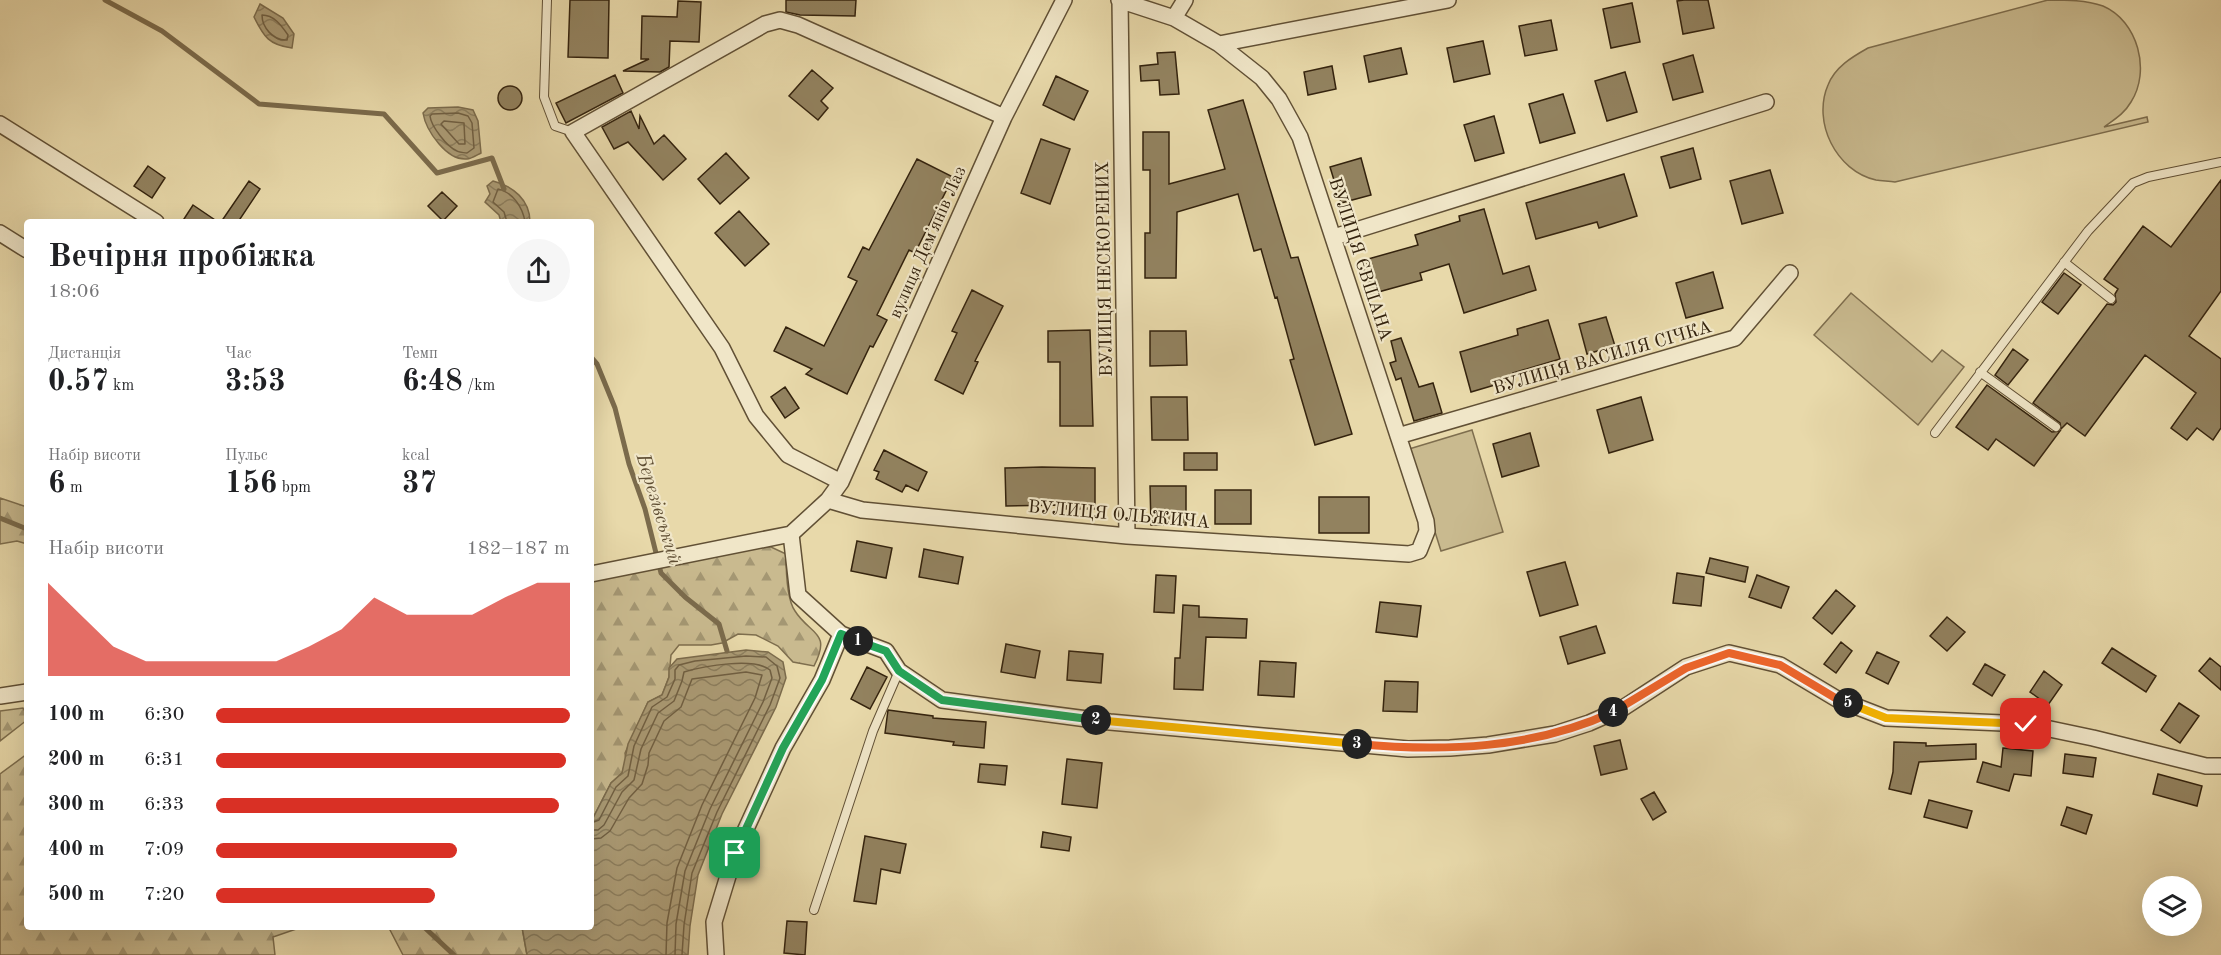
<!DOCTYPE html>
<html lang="uk">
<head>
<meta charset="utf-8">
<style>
	body { margin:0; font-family:"Old Standard TT",serif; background:#f6f6f6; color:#202124; height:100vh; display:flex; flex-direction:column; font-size:22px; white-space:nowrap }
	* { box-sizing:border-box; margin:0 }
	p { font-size:20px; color:#757577 }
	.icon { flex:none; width:33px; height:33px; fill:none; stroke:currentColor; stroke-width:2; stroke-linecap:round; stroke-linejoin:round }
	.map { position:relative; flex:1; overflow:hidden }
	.side { position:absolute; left:24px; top:219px; width:570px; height:711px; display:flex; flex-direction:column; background:#fff; border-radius:6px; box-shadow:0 6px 24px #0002 }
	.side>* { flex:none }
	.fabs { position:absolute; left:2142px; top:876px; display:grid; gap:12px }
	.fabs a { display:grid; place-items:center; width:60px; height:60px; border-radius:50%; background:#fff; box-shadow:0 6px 24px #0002; font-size:30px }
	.pin { position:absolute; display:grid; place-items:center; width:51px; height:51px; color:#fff; margin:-26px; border-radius:12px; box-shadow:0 3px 9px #0006 }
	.km { position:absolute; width:30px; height:30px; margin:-15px; border-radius:50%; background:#222; color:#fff; font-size:16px; line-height:30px; text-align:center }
	.round { display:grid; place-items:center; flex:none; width:63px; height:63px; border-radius:32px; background:#f6f6f6 }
	.headline { display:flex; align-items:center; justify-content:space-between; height:102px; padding:0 24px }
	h1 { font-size:33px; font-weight:600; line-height:45px }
	.figures { display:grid; grid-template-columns:repeat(3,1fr); gap:9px; height:102px; padding:6px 24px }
	.figures div { display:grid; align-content:center }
	.figures b { font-size:30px; font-weight:600 }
	.figures small { font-size:16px; font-weight:400 }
	.figures p { font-size:16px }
	.chart { height:168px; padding:12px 24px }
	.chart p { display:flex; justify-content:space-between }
	.chart svg { width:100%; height:108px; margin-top:6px; fill:#d93025; opacity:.7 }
	ul { padding:0 24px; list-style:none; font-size:20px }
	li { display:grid; grid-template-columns:96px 72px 1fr; align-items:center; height:45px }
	li i { height:15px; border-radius:8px; background:#d93025 }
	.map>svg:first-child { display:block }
	.forest { fill:url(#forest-firs); stroke:#7e6e4e; stroke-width:1.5 }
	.pitch { fill:#c9ba8f; stroke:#7e6e4e; stroke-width:1.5 }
	.water { fill:url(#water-waves); stroke:#7b6b4c; stroke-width:1.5 }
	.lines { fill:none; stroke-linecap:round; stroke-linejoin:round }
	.shore { stroke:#705f42; stroke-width:1.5 }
	.stream { stroke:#7b6b4c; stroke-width:5 }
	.building { fill:#92825f; stroke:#34230e; stroke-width:1.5 }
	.service-casing { stroke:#615035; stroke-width:10 }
	.minor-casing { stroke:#615035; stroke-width:18 }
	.service { stroke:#f0e6c8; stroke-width:8 }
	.minor { stroke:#f0e6c8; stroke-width:15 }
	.split-1-casing { stroke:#fff; stroke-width:12 }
	.split-2-casing { stroke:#fff; stroke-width:12 }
	.split-3-casing { stroke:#fff; stroke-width:12 }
	.split-4-casing { stroke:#fff; stroke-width:12 }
	.split-5-casing { stroke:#fff; stroke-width:12 }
	.split-6-casing { stroke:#fff; stroke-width:12 }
	.split-1 { stroke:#22a559; stroke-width:8 }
	.split-2 { stroke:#22a559; stroke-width:8 }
	.split-3 { stroke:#f5b400; stroke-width:8 }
	.split-4 { stroke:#f0652b; stroke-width:8 }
	.split-5 { stroke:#f0652b; stroke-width:8 }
	.split-6 { stroke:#f5b400; stroke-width:8 }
	.labels { text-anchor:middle; stroke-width:4.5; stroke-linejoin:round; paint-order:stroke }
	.street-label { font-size:18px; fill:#34230e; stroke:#f0e6c8 }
	.water-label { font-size:20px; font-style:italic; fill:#5e4d32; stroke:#f0e6c8 }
</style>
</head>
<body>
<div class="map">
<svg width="2221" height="955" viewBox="0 0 2221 955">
	<defs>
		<pattern id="forest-firs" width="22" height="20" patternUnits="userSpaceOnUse" patternTransform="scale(1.5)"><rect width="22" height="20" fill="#c9ba8f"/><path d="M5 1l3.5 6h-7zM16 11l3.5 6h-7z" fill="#a49773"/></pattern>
		<pattern id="water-waves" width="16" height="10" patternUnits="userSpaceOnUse" patternTransform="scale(1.5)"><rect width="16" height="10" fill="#ab9b75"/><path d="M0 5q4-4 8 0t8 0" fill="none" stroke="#8c7e5e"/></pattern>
	</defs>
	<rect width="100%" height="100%" fill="#e8d9aa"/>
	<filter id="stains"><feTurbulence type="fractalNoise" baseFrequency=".00333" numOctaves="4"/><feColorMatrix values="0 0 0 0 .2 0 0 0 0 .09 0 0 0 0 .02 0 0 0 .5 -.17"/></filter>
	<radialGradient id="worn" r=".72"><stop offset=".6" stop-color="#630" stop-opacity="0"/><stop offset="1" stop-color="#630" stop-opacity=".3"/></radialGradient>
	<!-- forest -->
	<path class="forest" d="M0,498L27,507V544L17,541L0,544Z
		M757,546L771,547L786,554C786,568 787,600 795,611C810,635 832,631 814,666L793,662L778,646L756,635L738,634L722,643L711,645H679L671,655L669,677L662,695L648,702L625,753L626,760L622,773L611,783L591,822V579Z
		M23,708L27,715V720L0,741V711Z
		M27,754V927H302L273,937L275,955H0V774Z
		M386,927H522L527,955H403L390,930Z"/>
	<!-- pitch -->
	<path class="pitch" d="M2048,0C2067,0 2086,0 2103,6C2138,21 2151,71 2131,102C2124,114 2115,119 2104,127L2147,117L2148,122L1895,182C1889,181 1882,181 1876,180C1836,171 1812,122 1828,85C1835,67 1852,57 1868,48Z
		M1851,293L1932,362L1942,350L1964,367L1918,425L1814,335Z
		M1472,430L1503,532L1441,551L1409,449Z"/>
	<!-- water -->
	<path class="water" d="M260,4L283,18L294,34L292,48C269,45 264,37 254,17Z
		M458,107L473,110L478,121L481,153C477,155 471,159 467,159C447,161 426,131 423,113L428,108Z
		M493,181C513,186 530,200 530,222H501L499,215L485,202L490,194L487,186Z
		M746,650L768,652L783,662L786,678L776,707L722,814L698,875L690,926L688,955H527L522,927H591V822L611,783L622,773L628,744L648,702L662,695L669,677V668L677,659Z"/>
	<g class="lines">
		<!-- shore -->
		<path class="shore" d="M262,15C274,15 281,25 288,35L287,40C273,41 262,27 262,15Z
			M458,113L468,116L472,123L474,148L467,153C466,153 458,152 457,151C447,147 431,126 430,116L432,114Z
			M444,121L464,123L465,144H459L441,124Z
			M507,222L504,212L493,202L498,189C513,192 523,208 525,222
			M591,823L599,820L616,787L628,776L634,746L652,707L667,697L675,679V670L679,665L695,661L746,656L766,657L777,666L780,678L770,705L717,812L692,873L684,925L682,955
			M591,830H598L604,825L622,792L634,780L641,749L658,713L674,701L682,681L684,672C704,666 754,657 770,670L772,678L763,702L710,809L685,871L676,924L675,955
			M591,839L601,838L610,831L629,798L642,784L648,765L649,753L664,721L681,707L692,679L746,672L762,675L755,698L702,805L677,868L667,923L666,955"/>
		<!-- stream -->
		<path class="stream" d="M105,0L162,31L259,104L384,114L437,173L492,158L504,189
			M591,357L597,364L615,408L629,464L645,509L661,573L685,597L719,624L727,651
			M0,518L27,529
			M424,927L454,955"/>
	</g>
	<!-- building -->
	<path class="building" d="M570,0H609L608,58L568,57Z
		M786,0H856L855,16L800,15L786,12Z
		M1684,0H1708L1714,28L1683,34L1677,1Z
		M678,1L701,2L699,42L670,41L669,67L660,72L623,71L649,59H641L642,16L677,17Z
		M1632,3L1640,42L1611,48L1603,9Z
		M1551,20L1557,50L1525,56L1519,26Z
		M1483,41L1490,74L1454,82L1447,48Z
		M1401,48L1407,74L1369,82L1364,56Z
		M1175,52L1179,94L1160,95L1159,80L1141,81L1140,66L1158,64L1157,53Z
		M1693,55L1703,92L1673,100L1663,64Z
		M1332,66L1336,89L1308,95L1304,72Z
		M812,70L833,88L821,101L828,108L818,120L789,96Z
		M1625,72L1637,112L1607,121L1595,81Z
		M615,75L623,93L566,123L556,103Z
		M1056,76L1088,91L1074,120L1043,105Z
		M498 98a12 12 0 1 1 24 0a12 12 0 1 1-24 0Z
		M1563,94L1575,133L1540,143L1529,104Z
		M1243,100L1291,258L1298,257L1352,434L1315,445L1290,360L1294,359L1277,297L1275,298L1261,249L1254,251L1238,194L1177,212L1176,278H1145V233H1150V170H1143V132H1169V184L1225,169L1208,110Z
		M631,111L639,129L640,116L654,144L664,135L686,159L663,180L628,142L614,149L602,127Z
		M1494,116L1504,153L1475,161L1464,125Z
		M1041,139L1070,149L1050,204L1021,193Z
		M1693,148L1701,179L1670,188L1661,157Z
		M726,153L749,178L720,204L698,179Z
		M1361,158L1371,195L1341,203L1330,167Z
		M917,159L953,177L915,253L909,250L877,315L887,320L873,347L870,346L847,394L806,374L812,369L774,351L786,327L824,346L857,281L848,277L863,247L869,250Z
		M148,166L165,178L152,198L134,186Z
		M1770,170L1783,213L1742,224L1730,181Z
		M1624,174L1637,216L1599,228L1597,222L1536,239L1526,203Z
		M2221,180V291L2189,336L2221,359V428L2213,440L2197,428L2187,440L2171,428L2196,393L2145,355L2085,436L2067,423L2061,429L2060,423L2033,403L2107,304L2113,305L2116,302L2115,294L2118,289L2104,279L2143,226L2171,247Z
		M249,181L260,189L238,222H221Z
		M442,192L457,206L443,221L428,206Z
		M193,205L218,222H182Z
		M1484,209L1503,274L1529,266L1536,290L1464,313L1449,264L1420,273L1422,280L1371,294L1361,261L1418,245L1415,235L1460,221L1459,216Z
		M739,211L769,244L745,266L715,233Z
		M1713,272L1723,308L1686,318L1676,283Z
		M2064,273L2081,285L2058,314L2042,302Z
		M972,290L1003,306L975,361L978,362L963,394L935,380L957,333L952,331Z
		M1606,317L1615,346L1587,354L1579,324Z
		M1548,320L1560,359L1513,373L1515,379L1471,392L1460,352L1518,335L1517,329Z
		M1090,330L1093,426H1060V362H1048V331Z
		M1150,331H1186L1187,365L1150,366Z
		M1401,338L1419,387L1433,383L1442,413L1414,421L1401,378L1396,380L1390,363L1396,361L1391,341Z
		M2013,349L2028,360L2008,385L1995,375Z
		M1987,385L2052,432L2060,431L2034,466L1996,439L1988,450L1956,427Z
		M785,387L799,408L785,418L771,397Z
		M1151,397H1187L1188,440H1152Z
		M1641,397L1653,440L1609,453L1597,410Z
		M1530,433L1539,466L1502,477L1493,444Z
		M884,450L927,472L918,491L906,485L902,492L876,479L879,472L874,470Z
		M1184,453H1217V470H1184Z
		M1042,467L1095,468V509H1066V505L1006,506L1005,468Z
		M1150,486H1186V525H1151Z
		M1215,490H1251V524H1215Z
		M1319,497H1369V533H1319Z
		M857,541L892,548L886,578L851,571Z
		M924,549L963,557L958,584L919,577Z
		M1710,558L1748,567L1745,582L1706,573Z
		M1565,562L1578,605L1540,616L1527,572Z
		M1677,573L1704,577L1701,606L1673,603Z
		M1156,575L1176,576L1174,613L1154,612Z
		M1757,575L1789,587L1781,608L1749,597Z
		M1836,590L1855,606L1832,634L1813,618Z
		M1380,602L1421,606L1417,637L1376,632Z
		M1183,605L1199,606V617L1247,619L1246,638L1206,637L1203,690L1174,689L1175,658H1180Z
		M1947,617L1965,632L1947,651L1930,636Z
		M1596,626L1605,653L1568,664L1560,637Z
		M1841,642L1852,651L1836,673L1824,664Z
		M1006,644L1040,651L1035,678L1001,672Z
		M2112,648L2156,676L2146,692L2102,663Z
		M1069,651L1103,654L1101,683L1067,680Z
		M1877,652L1899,662L1888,684L1866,673Z
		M2210,658L2221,667V690L2199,671Z
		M1260,661L1296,663L1294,697L1258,695Z
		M1985,664L2005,675L1992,696L1973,684Z
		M867,667L887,677L870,709L851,699Z
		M2044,671L2062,685L2048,705L2030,692Z
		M1385,681L1418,682L1417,712L1383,711Z
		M2179,703L2199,716L2180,743L2161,730Z
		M888,710L933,716V718L986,722L984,748L953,745L954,742L885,733Z
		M1620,740L1627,769L1601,775L1594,746Z
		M1894,742L1926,743V746L1976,744V759L1919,762L1911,794L1889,789L1893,772Z
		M2003,748L2033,751L2031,776L2014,774L2009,791L1977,782L1983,762L2001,767Z
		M2065,754L2096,758L2093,777L2063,773Z
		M1067,759L1102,763L1097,808L1062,804Z
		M980,764L1007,766L1005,785L978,782Z
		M2158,774L2202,786L2197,806L2153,794Z
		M1654,792L1666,812L1653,820L1641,799Z
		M1929,800L1972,811L1967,828L1924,817Z
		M2067,807L2092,815L2086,834L2061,825Z
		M1043,832L1071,837L1069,851L1041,847Z
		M865,836L906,844L900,873L881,869L876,904L854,901Z
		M787,921L807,922L805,955L784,953Z"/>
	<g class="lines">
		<!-- service casing -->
		<g class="service-casing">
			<path id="service" d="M547,0L544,97L555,126L573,132
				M2064,262L2111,299
				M1980,372L2056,427
				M1935,433L2088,231L2133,183L2148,177L2221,162
				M814,910L873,731L899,671"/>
		</g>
		<!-- minor casing -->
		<g class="minor-casing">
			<path id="minor" d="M1120,0L1127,536
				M1174,18L1185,0
				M1219,44L1448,0
				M0,124L156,222
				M0,233L27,250
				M1334,237L1766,102
				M1398,436L1735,338L1790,273
				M841,482L788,455L756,416L722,348L573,132L765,24L780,20L798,25L1004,117
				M828,500L862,510L1127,536L1409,554L1419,551L1427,531L1426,521L1300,137L1279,99L1262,78L1219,44L1174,18L1119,0
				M791,534L798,595L841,634L886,651L899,671L942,700L1110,722L1408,749L1450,748L1488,745L1555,734L1589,723L1623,708L1686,667L1729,653L1780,665L1837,699L1886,718L2026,724L2093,738L2206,766H2221
				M591,574L791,534L828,500L841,482L1004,117L1064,0
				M0,696L27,692
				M716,955L714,922L735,853L783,748L822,680L841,634"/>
		</g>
		<!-- service -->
		<use href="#service" class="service"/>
		<!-- minor -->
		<use href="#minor" class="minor"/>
	</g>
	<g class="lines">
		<!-- split-1 casing -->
		<g class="split-1-casing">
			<path id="split-1" d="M735,853L783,748L822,680L841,634L858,641"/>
		</g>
		<!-- split-2 casing -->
		<g class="split-2-casing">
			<path id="split-2" d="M858,641L886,651L899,671L942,700L1096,720"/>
		</g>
		<!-- split-3 casing -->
		<g class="split-3-casing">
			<path id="split-3" d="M1096,720L1357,744"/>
		</g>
		<!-- split-4 casing -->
		<g class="split-4-casing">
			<path id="split-4" d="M1357,744C1443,752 1533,749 1613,712"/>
		</g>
		<!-- split-5 casing -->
		<g class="split-5-casing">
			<path id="split-5" d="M1613,712L1686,668L1729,653L1780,665L1837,699L1848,703"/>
		</g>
		<!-- split-6 casing -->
		<g class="split-6-casing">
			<path id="split-6" d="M1848,703L1886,718L2026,724"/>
		</g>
		<!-- split-1 -->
		<use href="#split-1" class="split-1"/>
		<!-- split-2 -->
		<use href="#split-2" class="split-2"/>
		<!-- split-3 -->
		<use href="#split-3" class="split-3"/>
		<!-- split-4 -->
		<use href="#split-4" class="split-4"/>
		<!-- split-5 -->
		<use href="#split-5" class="split-5"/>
		<!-- split-6 -->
		<use href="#split-6" class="split-6"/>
	</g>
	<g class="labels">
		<!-- street labels -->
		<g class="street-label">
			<text transform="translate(927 242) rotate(-66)" y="6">вулиця Демʼянів Лаз</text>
			<text transform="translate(1361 259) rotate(72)" y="6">ВУЛИЦЯ ЄВШАНА</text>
			<text transform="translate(1104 269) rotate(-91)" y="6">ВУЛИЦЯ НЕСКОРЕНИХ</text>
			<text transform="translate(1602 357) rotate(-16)" y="6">ВУЛИЦЯ ВАСИЛЯ СІЧКА</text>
			<text transform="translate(1119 514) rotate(5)" y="6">ВУЛИЦЯ ОЛЬЖИЧА</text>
		</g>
		<!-- water labels -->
		<g class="water-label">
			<text transform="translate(660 509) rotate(73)" y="7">Березівський</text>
		</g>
	</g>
	<rect width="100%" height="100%" filter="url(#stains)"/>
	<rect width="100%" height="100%" fill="url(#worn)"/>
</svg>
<div class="fabs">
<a><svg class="icon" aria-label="layers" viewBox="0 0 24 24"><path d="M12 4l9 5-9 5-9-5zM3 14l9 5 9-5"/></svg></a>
</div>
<div class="pin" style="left:735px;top:853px;background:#1e9e55"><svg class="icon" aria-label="arrive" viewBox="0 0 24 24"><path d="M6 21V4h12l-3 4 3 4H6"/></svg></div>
<div class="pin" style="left:2026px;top:724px;background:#d93025"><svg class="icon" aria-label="check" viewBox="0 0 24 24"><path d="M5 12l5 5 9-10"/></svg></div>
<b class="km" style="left:858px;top:641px">1</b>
<b class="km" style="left:1096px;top:720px">2</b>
<b class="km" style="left:1357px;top:744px">3</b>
<b class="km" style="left:1613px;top:712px">4</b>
<b class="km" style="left:1848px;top:703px">5</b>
<section class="side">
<div class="headline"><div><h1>Вечірня пробіжка</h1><p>18:06</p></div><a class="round"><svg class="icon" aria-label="share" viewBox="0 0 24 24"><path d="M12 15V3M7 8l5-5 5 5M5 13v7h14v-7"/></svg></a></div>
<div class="figures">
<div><p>Дистанція</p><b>0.57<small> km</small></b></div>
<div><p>Час</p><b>3:53</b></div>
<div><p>Темп</p><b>6:48<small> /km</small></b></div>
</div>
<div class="figures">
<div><p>Набір висоти</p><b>6<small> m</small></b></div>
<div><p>Пульс</p><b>156<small> bpm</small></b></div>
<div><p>kcal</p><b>37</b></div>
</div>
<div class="chart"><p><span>Набір висоти</span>182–187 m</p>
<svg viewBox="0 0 160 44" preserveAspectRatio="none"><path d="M0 44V6L10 19L20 32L30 38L40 38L50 38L60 38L70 38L80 32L90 25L100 12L110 19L120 19L130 19L140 12L150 6L160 6V44z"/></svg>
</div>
<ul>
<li><b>100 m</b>6:30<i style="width:100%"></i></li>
<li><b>200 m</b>6:31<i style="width:99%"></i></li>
<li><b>300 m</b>6:33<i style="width:97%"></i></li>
<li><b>400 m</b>7:09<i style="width:68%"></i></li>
<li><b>500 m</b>7:20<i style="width:62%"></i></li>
</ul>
</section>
</div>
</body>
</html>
